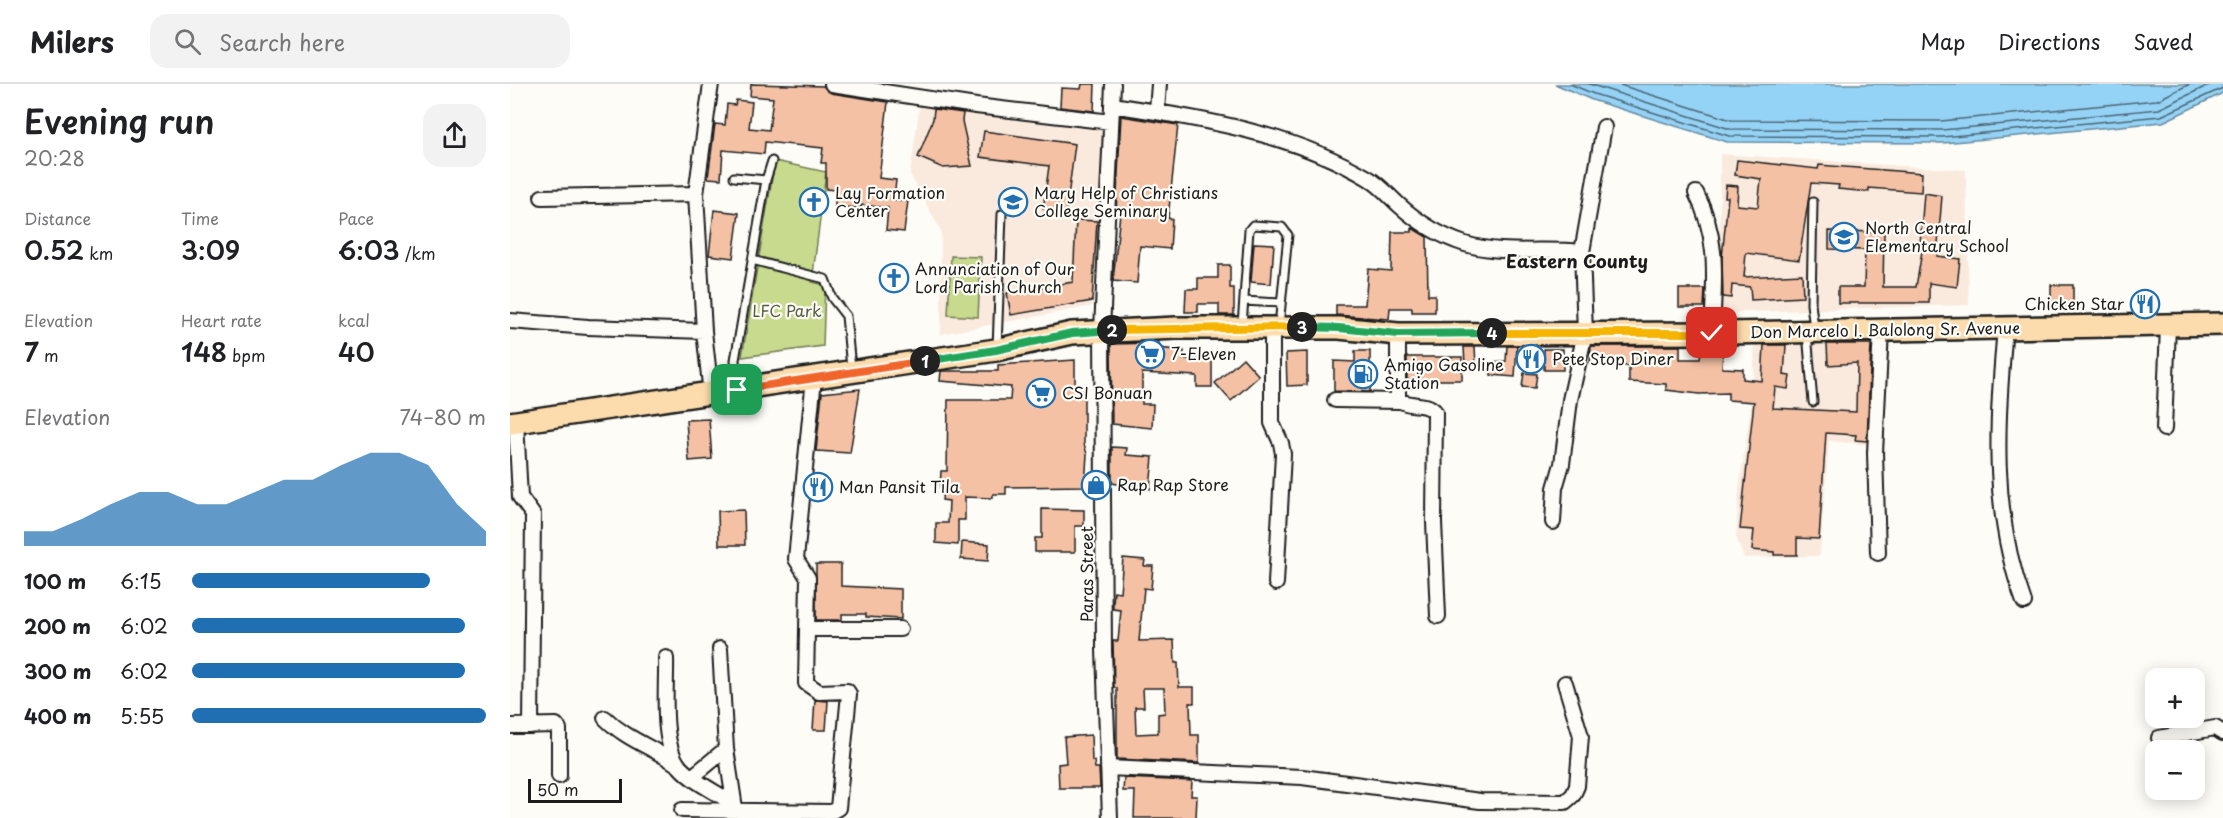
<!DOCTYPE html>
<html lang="en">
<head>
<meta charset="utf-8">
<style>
	body { margin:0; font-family:"Playpen Sans",sans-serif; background:#f2f2f2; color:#202124; height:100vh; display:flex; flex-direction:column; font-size:22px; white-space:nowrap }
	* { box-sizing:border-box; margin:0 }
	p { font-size:20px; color:#757577 }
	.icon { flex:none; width:33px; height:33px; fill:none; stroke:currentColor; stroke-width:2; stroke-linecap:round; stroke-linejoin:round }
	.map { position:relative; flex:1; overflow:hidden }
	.details { display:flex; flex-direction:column; background:#fff; width:510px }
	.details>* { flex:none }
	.buttons { position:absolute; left:1635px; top:584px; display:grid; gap:12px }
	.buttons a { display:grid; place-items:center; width:60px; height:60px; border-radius:12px; background:#fff; box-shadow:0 3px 15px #0003; font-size:30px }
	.scale { position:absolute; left:18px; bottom:15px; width:94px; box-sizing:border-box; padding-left:6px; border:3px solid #1c1c1c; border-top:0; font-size:16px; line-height:21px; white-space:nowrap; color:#1c1c1c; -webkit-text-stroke:4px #fdfcf7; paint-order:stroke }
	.pin { position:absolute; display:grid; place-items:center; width:51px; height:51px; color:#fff; margin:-26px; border-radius:12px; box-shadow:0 3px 9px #0006 }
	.km { position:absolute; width:30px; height:30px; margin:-15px; border-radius:50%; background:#222; color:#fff; font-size:16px; line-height:30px; text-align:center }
	.round { display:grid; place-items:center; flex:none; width:63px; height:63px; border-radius:18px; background:#f2f2f2 }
	.summary { display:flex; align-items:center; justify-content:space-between; height:102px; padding:0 24px }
	h1 { font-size:33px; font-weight:600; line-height:45px }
	.stats { display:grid; grid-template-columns:repeat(3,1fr); gap:9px; height:102px; padding:6px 24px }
	.stats div { display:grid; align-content:center }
	.stats b { font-size:26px; font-weight:600 }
	.stats small { font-size:16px; font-weight:400 }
	.stats p { font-size:16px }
	.chart { height:168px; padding:12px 24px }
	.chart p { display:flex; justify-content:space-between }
	.chart svg { width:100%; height:108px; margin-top:6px; fill:#1f6fb2; opacity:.7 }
	ul { padding:0 24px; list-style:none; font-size:20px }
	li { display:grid; grid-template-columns:96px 72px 1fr; align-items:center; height:45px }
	li i { height:15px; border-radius:8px; background:#1f6fb2 }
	header { display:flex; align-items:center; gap:36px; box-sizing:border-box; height:84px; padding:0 30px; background:#fff; border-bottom:2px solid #e0e0e0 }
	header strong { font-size:28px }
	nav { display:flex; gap:33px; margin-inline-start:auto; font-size:21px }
	.search { width:420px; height:54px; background:#f2f2f2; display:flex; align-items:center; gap:15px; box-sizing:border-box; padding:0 21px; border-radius:18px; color:#757577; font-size:22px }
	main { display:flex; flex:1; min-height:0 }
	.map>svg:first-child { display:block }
	.built { fill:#faeade }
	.green { fill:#c7da8e; stroke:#727b55; stroke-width:1.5 }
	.water { fill:#95d3f6; stroke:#658a9f; stroke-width:1.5 }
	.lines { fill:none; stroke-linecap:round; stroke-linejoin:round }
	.shore { stroke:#4c6573; stroke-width:1.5 }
	.building { fill:#f4c1a5; stroke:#1c1c1c; stroke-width:1.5; fill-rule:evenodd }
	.lane-casing { stroke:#1c1c1c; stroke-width:11 }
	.street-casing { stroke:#1c1c1c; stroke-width:18 }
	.primary-casing { stroke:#1c1c1c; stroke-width:26 }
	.lane { stroke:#fdfcf7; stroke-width:7 }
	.street { stroke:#fdfcf7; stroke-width:14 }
	.primary { stroke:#fcdcac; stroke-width:21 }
	.split-1-casing { stroke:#fff; stroke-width:12 }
	.split-2-casing { stroke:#fff; stroke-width:12 }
	.split-3-casing { stroke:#fff; stroke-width:12 }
	.split-4-casing { stroke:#fff; stroke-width:12 }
	.split-5-casing { stroke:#fff; stroke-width:12 }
	.split-1 { stroke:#f0652b; stroke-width:8 }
	.split-2 { stroke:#22a559; stroke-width:8 }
	.split-3 { stroke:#f5b400; stroke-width:8 }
	.split-4 { stroke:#22a559; stroke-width:8 }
	.split-5 { stroke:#f5b400; stroke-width:8 }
	.labels { text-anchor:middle; stroke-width:4.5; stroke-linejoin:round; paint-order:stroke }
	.poi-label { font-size:16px; fill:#1c1c1c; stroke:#fdfcf7; text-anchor:start }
	.park-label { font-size:16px; fill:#585e44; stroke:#fdfcf7 }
	.street-label { font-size:16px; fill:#1c1c1c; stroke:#fdfcf7 }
	.neighbourhood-label { font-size:18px; font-weight:bold; fill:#1c1c1c; stroke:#fdfcf7 }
</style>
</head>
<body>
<header>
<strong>Milers</strong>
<div class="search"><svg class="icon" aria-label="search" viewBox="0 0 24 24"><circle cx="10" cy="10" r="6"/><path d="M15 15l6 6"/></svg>Search here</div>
<nav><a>Map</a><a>Directions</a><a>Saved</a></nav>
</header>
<main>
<section class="details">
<div class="summary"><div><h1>Evening run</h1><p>20:28</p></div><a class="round"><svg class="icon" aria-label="share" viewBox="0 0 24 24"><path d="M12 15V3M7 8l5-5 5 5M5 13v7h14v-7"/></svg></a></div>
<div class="stats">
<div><p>Distance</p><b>0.52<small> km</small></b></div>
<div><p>Time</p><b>3:09</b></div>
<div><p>Pace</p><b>6:03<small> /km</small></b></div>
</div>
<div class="stats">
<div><p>Elevation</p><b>7<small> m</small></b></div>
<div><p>Heart rate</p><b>148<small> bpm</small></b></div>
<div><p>kcal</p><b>40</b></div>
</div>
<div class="chart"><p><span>Elevation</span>74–80 m</p>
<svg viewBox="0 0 160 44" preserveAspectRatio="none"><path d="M0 44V38L10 38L20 33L30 27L40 22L50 22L60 27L70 27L80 22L90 17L100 17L110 11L120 6L130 6L140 11L150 27L160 38V44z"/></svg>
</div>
<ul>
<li><b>100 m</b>6:15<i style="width:81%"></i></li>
<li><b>200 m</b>6:02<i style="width:93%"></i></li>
<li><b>300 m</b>6:02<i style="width:93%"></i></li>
<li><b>400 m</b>5:55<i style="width:100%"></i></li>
</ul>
</section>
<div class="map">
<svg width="1713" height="734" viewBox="0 0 1713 734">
	<rect width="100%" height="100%" fill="#fdfcf7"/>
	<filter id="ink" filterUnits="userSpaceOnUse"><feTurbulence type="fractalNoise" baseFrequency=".0167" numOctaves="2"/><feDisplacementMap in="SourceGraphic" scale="12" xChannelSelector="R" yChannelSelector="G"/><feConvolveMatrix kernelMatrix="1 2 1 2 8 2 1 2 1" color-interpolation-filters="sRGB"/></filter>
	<g filter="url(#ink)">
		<!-- built -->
		<path class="built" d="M410,19L595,42L583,222L431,250V147L400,90Z
			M1210,70L1456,86L1459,221L1209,229Z
			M1366,254L1361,361L1319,357L1310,472L1234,474L1226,453L1229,405L1243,308L1245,255Z"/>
		<!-- green -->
		<path class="green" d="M265,77L316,88L302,198L315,201L313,262L232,273Z
			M441,172L471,173L468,233L438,231Z"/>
		<!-- water -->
		<path class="water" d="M1045,0H1713V9L1653,38L1433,59L1217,58L1082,16Z"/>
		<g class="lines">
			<!-- shore -->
			<path class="shore" d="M1060,0L1084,10L1219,52L1432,53L1651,32L1713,4
				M1079,0L1220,45L1432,46L1649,25L1701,0
				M1107,0L1221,36L1431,37L1647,16L1680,0"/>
		</g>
		<!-- building -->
		<path class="building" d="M241,0L313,2L321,9L378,18L369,94L386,96L384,116L398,117L394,148L376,146L378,124L351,121V124L325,123V106L316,105V79H311L313,64L255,58L254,70L213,66L211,95L198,94L205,40L215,41L217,20L225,21L226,16L242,18L239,44L259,46L263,14L240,12Z
			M572,0H585L584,27L550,23L551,4L571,5Z
			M424,25L453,29L452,37L462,82L433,84L408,73L423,35Z
			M611,32L668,41L658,134L662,135L660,165L630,162L627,199L603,197L610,129H606Z
			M474,47L565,60L556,128L533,125L539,82L470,73Z
			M1227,76L1308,85L1309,81L1412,89L1411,108L1359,104V108L1328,105L1329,101L1301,99L1289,176L1236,169L1234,193L1292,190L1293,213L1241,216L1240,203L1222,201L1221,214L1213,213L1212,174L1218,113H1215L1216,101L1228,102L1227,121L1248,123L1251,95L1225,91Z
			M1414,109L1432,112L1427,172L1450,175L1447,203L1419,199V219H1328V203H1354L1355,166L1319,165V147L1374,148L1373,203H1406L1413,161L1410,160Z
			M204,126L229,129L223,174L199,171Z
			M566,136L587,137L582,217L501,231L497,209L563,198Z
			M902,144L917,153L918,211H925V228H902V224H880L879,235L826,231V221H855L858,185L881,187L882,148H902Z
			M744,159L764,160L761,200L741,198Z
			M708,181H720V204H724V231H709V220H688V228H675L676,205H688V194H708Z
			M1541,201H1563V222H1541Z
			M1169,205H1195L1194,223H1169Z
			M649,259V264L674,267L673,275H702V303H687V292L632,289V320H643L642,344L602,340L601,260Z
			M1317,260H1361L1357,357L1345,356L1346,351L1316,349L1309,455L1287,454V471H1264V468L1242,466L1244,446L1230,445L1244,318L1218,316V309L1189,310L1156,306V300L1119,298V282L1080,280L1081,262H1170V275H1190L1191,265H1213L1212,284L1233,285V295L1252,297L1254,261H1276L1274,291L1280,292L1278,305L1265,303L1263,324L1346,328L1347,279L1318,281Z
			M997,262H1007L1005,293L981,291L980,278L996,277Z
			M954,263H965L966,281H955Z
			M1034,265H1053V286H1034Z
			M845,267H860V308L824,307V277L845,278Z
			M797,268V301L777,302L776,269Z
			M897,273H952V296H897Z
			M733,274L749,292L721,317L705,299Z
			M565,276V302H574V360L577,370L575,402L496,403V410H483V414L455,413V436H448V461L426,459V439H438L439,417L432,416L433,404H430L431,387H437L438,316H500L501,303L430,297L431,287H488V281Z
			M1014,289L1027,290L1025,304L1012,303Z
			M350,305L340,369L306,367L312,309Z
			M199,335L202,375L179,377L176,336Z
			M602,363L617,364L616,371L643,373L640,405L602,399Z
			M532,425L574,426V442H565V468H525V454H532Z
			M234,426L235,461H209L208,427Z
			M452,458L479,460L478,477L451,475Z
			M613,474L635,476L634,482H643L641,505L634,504L629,557L664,556L665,579H668L669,603H684V619H680L681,651H689V679L607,675V604H604L603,557H608L611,526L603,525V520L604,507L610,508ZM633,604H654L655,629L648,630V649L626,650L625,623H634Z
			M306,480H331V502L391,505V535L356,533V530H332V536H306Z
			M305,616L318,617L316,646H303Z
			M581,651L582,677H584L585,684H589L590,704H549L548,680L556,679L554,653Z
			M614,694L682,697L681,712H687L686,734H624L625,707H613Z"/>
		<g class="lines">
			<!-- lane casing -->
			<g class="lane-casing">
				<path id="lane" d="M224,93L256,96
					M1303,118L1301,220L1304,244
					M242,176L315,195L322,214L336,232L341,284
					M734,217L771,219
					M732,241L739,146L743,141L772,143L778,151L769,242
					M1297,249L1303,318
					M487,264L492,130
					M227,304L225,276L256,96L262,77"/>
			</g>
			<!-- street casing -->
			<g class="street-casing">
				<path id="street" d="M322,0L466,22L601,38
					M602,21C689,34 782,49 858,94C870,101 879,112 889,121C908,138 930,152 955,160C992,171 1034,164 1072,168L1075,249L1060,316L1052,380L1045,404L1043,438
					M647,27L649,0
					M1186,109C1210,155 1204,198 1202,249
					M32,113L186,110
					M1072,168L1094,43
					M0,237L78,243L194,247
					M762,243V339L771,359L773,370L766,499
					M1495,243C1487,339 1480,426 1514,518
					M888,250V315C898,324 917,317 925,328L924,438L928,532
					M201,310L194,247L186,110L201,0
					M825,316L889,317
					M6,338L10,413L23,431L21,642
					M1654,345L1658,242
					M1368,469L1365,369L1371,246
					M297,545H390
					M210,565L216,665L225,724
					M156,574C157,603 150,660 170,683C183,698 208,709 224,720
					M95,634C117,656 143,663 168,681
					M0,642L46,641L49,645V692
					M1649,654L1705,644L1713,649
					M598,684L792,693L970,717L1055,718L1063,711L1067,702L1071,652L1055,599
					M182,693L216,665
					M172,726L321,728L328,724L339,610L337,607L309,608L296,599L298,494L286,475L304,294
					M600,734L594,566L592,247L603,0"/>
			</g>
			<!-- primary casing -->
			<g class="primary-casing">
				<path id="primary" d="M0,339L486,266L562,249L666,244H829L888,250L1215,249L1713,240"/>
			</g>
			<!-- lane -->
			<use href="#lane" class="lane"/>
			<!-- street -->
			<use href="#street" class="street"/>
			<!-- primary -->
			<use href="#primary" class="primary"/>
		</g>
	</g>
	<g class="lines" filter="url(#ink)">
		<!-- split-1 casing -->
		<g class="split-1-casing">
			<path id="split-1" d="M227,306L415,277"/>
		</g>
		<!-- split-2 casing -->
		<g class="split-2-casing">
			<path id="split-2" d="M415,277L486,266L562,249L602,246"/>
		</g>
		<!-- split-3 casing -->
		<g class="split-3-casing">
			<path id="split-3" d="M602,246L792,243"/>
		</g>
		<!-- split-4 casing -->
		<g class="split-4-casing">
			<path id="split-4" d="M792,243L829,244L888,250L982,249"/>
		</g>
		<!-- split-5 casing -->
		<g class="split-5-casing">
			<path id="split-5" d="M982,249H1202"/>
		</g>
		<!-- split-1 -->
		<use href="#split-1" class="split-1"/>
		<!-- split-2 -->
		<use href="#split-2" class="split-2"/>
		<!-- split-3 -->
		<use href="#split-3" class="split-3"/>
		<!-- split-4 -->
		<use href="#split-4" class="split-4"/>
		<!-- split-5 -->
		<use href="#split-5" class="split-5"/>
	</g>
	<!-- icons -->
	<defs>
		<g id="church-ring" transform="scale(1.5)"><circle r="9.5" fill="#fdfcf7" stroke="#1f6fb2" stroke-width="1.5"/><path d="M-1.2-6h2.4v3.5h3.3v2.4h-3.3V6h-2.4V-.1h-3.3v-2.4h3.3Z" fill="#1f6fb2"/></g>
		<g id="university-ring" transform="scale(1.5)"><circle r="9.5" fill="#fdfcf7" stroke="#1f6fb2" stroke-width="1.5"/><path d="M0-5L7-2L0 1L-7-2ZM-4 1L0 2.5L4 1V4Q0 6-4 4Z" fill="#1f6fb2"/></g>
		<g id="school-ring" transform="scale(1.5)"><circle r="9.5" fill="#fdfcf7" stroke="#1f6fb2" stroke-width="1.5"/><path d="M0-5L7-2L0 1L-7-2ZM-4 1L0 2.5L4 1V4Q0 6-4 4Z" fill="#1f6fb2"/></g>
		<g id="restaurant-ring" transform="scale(1.5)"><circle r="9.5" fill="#fdfcf7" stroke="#1f6fb2" stroke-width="1.5"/><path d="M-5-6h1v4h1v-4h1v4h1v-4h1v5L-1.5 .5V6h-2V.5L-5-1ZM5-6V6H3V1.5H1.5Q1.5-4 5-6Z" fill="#1f6fb2"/></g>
		<g id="supermarket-ring" transform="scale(1.5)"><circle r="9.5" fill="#fdfcf7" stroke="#1f6fb2" stroke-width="1.5"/><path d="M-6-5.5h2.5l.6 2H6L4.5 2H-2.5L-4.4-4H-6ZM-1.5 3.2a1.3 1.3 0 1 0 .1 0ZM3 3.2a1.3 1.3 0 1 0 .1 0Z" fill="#1f6fb2"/></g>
		<g id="fuel-ring" transform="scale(1.5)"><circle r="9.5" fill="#fdfcf7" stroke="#1f6fb2" stroke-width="1.5"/><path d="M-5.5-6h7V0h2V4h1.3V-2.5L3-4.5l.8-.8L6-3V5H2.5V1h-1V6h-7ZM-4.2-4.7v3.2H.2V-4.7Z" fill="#1f6fb2"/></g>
		<g id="shop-ring" transform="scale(1.5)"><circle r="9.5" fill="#fdfcf7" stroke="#1f6fb2" stroke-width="1.5"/><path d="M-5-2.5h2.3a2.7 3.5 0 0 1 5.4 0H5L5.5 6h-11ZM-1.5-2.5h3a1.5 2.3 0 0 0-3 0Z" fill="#1f6fb2"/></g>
	</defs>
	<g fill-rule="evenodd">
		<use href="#church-ring" x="304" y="118"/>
		<use href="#university-ring" x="503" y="118"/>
		<use href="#school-ring" x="1334" y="153"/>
		<use href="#church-ring" x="384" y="194"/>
		<use href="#restaurant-ring" x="1635" y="220"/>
		<use href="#supermarket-ring" x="640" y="270"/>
		<use href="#restaurant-ring" x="1021" y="275"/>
		<use href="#fuel-ring" x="853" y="290"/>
		<use href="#supermarket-ring" x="531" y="309"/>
		<use href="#shop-ring" x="586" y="401"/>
		<use href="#restaurant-ring" x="308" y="403"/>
	</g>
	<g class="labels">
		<!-- poi labels -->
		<g class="poi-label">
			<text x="325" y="115">Lay Formation<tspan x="325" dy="18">Center</tspan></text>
			<text x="524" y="115">Mary Help of Christians<tspan x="524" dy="18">College Seminary</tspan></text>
			<text x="1355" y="150">North Central<tspan x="1355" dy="18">Elementary School</tspan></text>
			<text x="405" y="191">Annunciation of Our<tspan x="405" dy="18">Lord Parish Church</tspan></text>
			<text x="1614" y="226" text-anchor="end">Chicken Star</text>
			<text x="661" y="276">7-Eleven</text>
			<text x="1042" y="281">Pete Stop Diner</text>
			<text x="874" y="287">Amigo Gasoline<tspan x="874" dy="18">Station</tspan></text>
			<text x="552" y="315">CSI Bonuan</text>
			<text x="607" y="407">Rap Rap Store</text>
			<text x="329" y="409">Man Pansit Tila</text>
		</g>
		<!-- park labels -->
		<g class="park-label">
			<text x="277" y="233">LFC Park</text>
		</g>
		<!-- street labels -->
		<g class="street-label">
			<text transform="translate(1375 246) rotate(-1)" y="6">Don Marcelo I. Balolong Sr. Avenue</text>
			<text transform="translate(577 490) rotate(-90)" y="6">Paras Street</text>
		</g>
		<!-- neighbourhood labels -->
		<g class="neighbourhood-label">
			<text x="1067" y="184">Eastern County</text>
		</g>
	</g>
</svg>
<div class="buttons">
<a>+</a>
<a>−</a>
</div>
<div class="scale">50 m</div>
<div class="pin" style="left:227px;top:306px;background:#1e9e55"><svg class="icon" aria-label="arrive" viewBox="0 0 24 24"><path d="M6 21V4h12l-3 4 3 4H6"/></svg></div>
<div class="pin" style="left:1202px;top:249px;background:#d93025"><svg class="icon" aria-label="check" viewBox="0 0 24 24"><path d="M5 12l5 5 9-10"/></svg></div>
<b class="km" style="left:415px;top:277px">1</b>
<b class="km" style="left:602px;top:246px">2</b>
<b class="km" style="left:792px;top:243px">3</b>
<b class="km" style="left:982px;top:249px">4</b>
</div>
</main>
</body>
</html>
